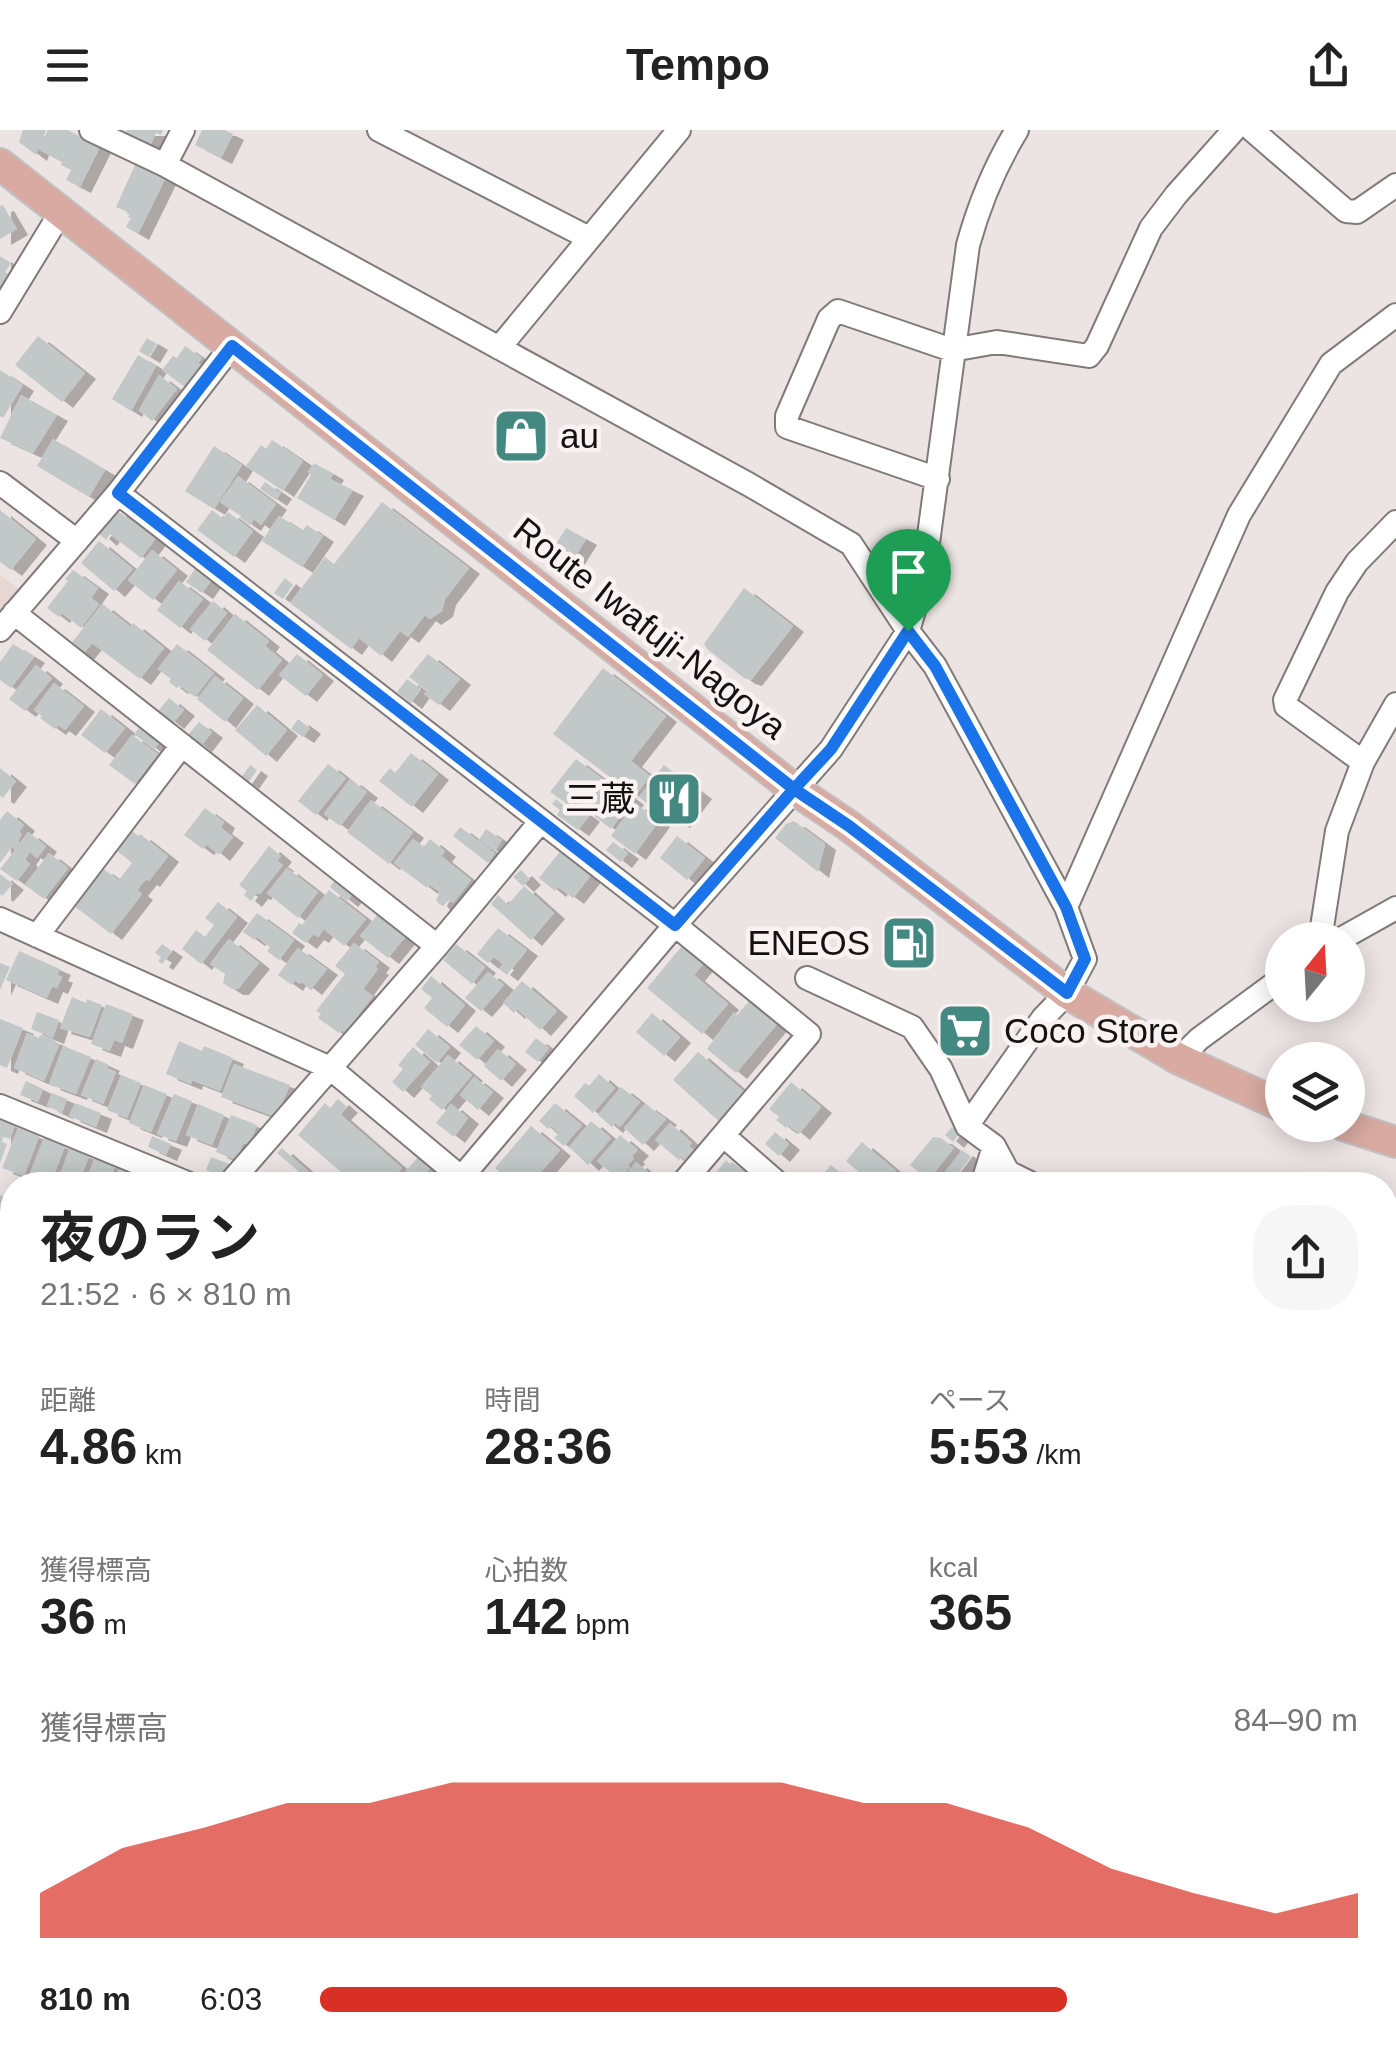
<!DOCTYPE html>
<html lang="ja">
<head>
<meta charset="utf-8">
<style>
	body { margin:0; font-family:Arial,"Noto Sans JP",sans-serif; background:#f6f6f6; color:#222; height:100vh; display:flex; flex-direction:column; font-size:38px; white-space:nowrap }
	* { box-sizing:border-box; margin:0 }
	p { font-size:32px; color:#767676 }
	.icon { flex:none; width:55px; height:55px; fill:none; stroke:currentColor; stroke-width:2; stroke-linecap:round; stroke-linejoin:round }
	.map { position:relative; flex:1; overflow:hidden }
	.details { position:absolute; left:0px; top:1042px; width:1398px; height:888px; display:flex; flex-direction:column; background:#fff; border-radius:40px 40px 0 0; box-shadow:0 5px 25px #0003 }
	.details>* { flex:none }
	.needle { width:65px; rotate:18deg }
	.controls { position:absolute; left:1265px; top:792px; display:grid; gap:20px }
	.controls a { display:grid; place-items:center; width:100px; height:100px; border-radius:50%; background:#fff; box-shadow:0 5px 25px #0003; font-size:50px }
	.pin { position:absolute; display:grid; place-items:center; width:85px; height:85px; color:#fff; margin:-102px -42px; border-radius:50% 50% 50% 0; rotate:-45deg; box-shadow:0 0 10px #0007 }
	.pin .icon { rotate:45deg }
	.round { display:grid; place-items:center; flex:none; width:105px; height:105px; border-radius:40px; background:#f6f6f6 }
	.headline { display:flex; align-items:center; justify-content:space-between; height:170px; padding:0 40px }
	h1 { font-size:55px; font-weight:700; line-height:75px }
	.figures { display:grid; grid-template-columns:repeat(3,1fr); gap:15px; height:170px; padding:10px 40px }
	.figures div { display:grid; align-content:center }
	.figures b { font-size:50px; font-weight:700 }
	.figures small { font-size:28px; font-weight:400 }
	.figures p { font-size:28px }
	.chart { height:280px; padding:20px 40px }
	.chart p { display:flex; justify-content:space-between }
	.chart svg { width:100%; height:180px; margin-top:10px; fill:#d93025; opacity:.7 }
	ul { padding:0 40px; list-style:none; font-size:32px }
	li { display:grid; grid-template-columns:160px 120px 1fr; align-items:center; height:75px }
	li i { height:25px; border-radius:12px; background:#d93025 }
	header { display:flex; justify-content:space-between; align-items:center; height:130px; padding:0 40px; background:#fff; font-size:45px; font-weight:700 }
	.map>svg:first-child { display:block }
	.built { fill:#e7d7d3 }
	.green { fill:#f9c2b7 }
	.water { fill:#c27e71 }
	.building { fill:#c1c8c7; filter:url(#shadow) }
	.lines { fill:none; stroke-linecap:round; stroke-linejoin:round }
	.minor-casing { stroke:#807a78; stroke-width:26 }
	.major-casing { stroke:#c2c1c1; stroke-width:34 }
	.minor { stroke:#fff; stroke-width:22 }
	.major { stroke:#d8aaa2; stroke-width:30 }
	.route-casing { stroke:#fff; stroke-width:20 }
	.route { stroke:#1a73e8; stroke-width:12 }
	.labels { text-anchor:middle; stroke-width:9; stroke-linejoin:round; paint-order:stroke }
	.poi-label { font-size:35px; fill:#141111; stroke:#f9f2f0; text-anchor:start }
	.street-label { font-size:35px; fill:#141111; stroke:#f9f2f0 }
</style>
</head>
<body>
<header><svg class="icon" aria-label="menu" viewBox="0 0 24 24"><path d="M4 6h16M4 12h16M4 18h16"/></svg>Tempo<svg class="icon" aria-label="share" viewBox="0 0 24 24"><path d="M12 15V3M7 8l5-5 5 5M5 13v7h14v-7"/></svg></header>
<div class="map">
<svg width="1396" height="1929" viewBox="0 0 1396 1929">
	<defs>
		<filter id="shadow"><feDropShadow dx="11" dy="6" stdDeviation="0" flood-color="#0004"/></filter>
	</defs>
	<rect width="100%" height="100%" fill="#ece4e3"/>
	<!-- built -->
	<path class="built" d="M0,445L26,464L0,497Z
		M341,1918H803L791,1929H333Z"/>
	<!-- green -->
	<path class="green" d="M454,1918H679L667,1929H447Z
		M1214,1918H1352L1349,1929H1251Z"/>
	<!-- water -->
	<path class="water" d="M356,1918H398L390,1929H348Z"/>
	<!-- building -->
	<path class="building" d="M23,0H46L40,16L48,0H68L100,17L80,57L66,50L71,40L61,35L62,32L38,19L36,25L19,12Z
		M127,0H163L161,5L156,3L151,14L125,3Z
		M202,0H225L233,4L221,28L195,15Z
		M135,35L165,49L138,104L126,97L131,88L128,87L130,83L116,77Z
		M3,75L17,99L0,109V76Z
		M0,126L11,133L5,142L8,144L0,158Z
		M38,206L85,243L62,272L15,235Z
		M147,208L157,214L149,227L139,221Z
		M185,216L202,228L198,233L201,235L185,257L162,240L173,226L177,228Z
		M138,225L156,236L131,281L112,269Z
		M0,240L23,255L3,288L0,286Z
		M159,245L177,259L152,291L139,280Z
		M21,265L57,285L33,323L0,308Z
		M53,309L105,340L89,367L37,336Z
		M272,310L303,331L283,361L246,336L261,315L266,319Z
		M214,316L242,335L214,379L185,361Z
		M314,333L333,344L330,349L353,360L334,390L297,368L311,345L308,342Z
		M238,346L276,374L261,395L254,389L250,395L240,388L241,386L220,372Z
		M265,352L281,363L276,370L260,359Z
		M382,372L469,438L445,469L442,481L430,489L425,485L408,507L400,501L381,526L359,508L351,519L290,473L325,427L334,434Z
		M0,380L36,409L11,440L0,432Z
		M116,380L156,408L141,428L110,404L106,410L98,403Z
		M212,380L223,389L228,382L253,401L234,427L197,400Z
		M279,386L302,401L307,395L323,406L302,437L262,411Z
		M566,398L586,409L571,433L551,422Z
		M99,411L133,439L114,461L81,433Z
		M152,420L177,440L153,470L128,450Z
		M197,436L213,448L202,463L186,452Z
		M73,440L98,458L91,468L99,474L81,498L62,483L59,487L47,478L68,451L65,449Z
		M285,448L293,455L283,469L274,463Z
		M179,451L203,469L180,498L157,480Z
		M744,458L793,496L751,550L744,548L707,519L704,514Z
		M213,471L227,483L205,511L190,499Z
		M102,474L131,497L133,493L164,518L140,549L92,513L82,525L70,515Z
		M235,484L269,511L265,516L282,530L258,560L207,520Z
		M13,514L34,527L11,558L0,550V532Z
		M177,514L214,543L195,567L180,556L177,558L169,552L171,549L158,539Z
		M297,524L323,545L306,566L279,545Z
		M428,524L460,549L439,575L424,564L427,561L409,547Z
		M36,535L52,548L25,581L9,569Z
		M603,538L666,586L631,631L650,646L635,666L553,604Z
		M215,546L243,568L225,592L197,569Z
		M407,549L421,559L411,573L397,562Z
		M54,553L84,576L65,600L58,595L55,599L40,588L42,586L34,580Z
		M169,568L184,580L173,593L158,581Z
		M257,575L287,600L266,626L235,600Z
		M101,579L125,598L105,623L81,605Z
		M298,589L310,598L303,607L291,599Z
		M199,592L212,602L201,616L188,605Z
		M139,598L159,613L154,619L134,604Z
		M132,605L158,624L135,654L109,635Z
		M411,623L438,644L412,677L379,651L390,638L395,643Z
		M576,629L612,656L593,682L575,668L570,675L573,677L574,675L589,686L578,700L557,685L560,680L552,674L556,669L564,676L566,673L550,662Z
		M328,634L346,648L316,685L298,671Z
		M250,635L257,640L248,653L241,648Z
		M664,635L701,663L679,692L671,687L669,690L639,667Z
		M0,638L16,651L3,668L0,666Z
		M350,649L367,662L340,696L324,684Z
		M615,655L633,669L611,699L593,685Z
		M371,670L413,702L389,734L347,702Z
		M635,673L659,691L635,724L611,706Z
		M205,678L224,692L221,698L233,707L219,725L207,715L203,719L184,705Z
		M7,681L24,695L19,702L22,704L18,711L20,713L28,702L46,716L37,728L30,722L25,729L30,734L17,751L0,739L15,720L12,717L0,733V690Z
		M794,691L825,714L818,742L775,708L786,694Z
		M460,697L495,723L488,733L453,706Z
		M486,699L502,710L495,721L479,710Z
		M131,700L138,706L140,704L168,726L149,751L146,749L137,760L142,764L111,804L73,775L102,738L119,750L132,733L116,720Z
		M677,706L705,728L687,750L660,728Z
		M413,709L424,717L430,709L445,721L441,726L471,750L453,773L449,770L443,776L439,774L436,770L440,762L430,755L427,758L394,733Z
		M613,712L628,723L621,732L606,720Z
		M269,716L281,726L277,731L283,735L260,764L257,763L251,771L244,765L247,761L239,755Z
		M561,720L592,744L573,768L558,757L555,761L539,748Z
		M49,723L68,738L44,769L25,755Z
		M287,738L318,762L298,788L267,763Z
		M521,740L530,749L523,756L513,747Z
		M0,744L13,754L2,766L0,764Z
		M335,750L353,764L347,771L330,757Z
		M524,756L554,783L531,810L491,774L498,765L508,775Z
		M329,760L366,789L344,816L324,799L318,807L313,804L306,813L292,803L299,793L302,795Z
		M218,772L237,787L201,834L182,819L196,800L205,807L214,795L205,788Z
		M257,783L294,810L279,830L267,821L270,817L257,807L254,810L243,802Z
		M378,784L406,806L388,828L360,806Z
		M498,798L527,820L507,845L499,839L503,834L494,827L488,833L477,824Z
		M229,809L259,833L238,859H232L223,853L225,844L210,834Z
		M354,813L379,832L375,837L378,839L363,859L373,866L358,885L362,888L355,897L352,895L345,903L342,900L339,903L318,888L321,884L316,881L345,844L335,836Z
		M162,814L172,821L162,834L158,831L161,827L155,823Z
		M456,814L485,837L472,854L443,830Z
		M682,816L703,834L694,845L728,874L702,904L647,858Z
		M298,818L327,839L311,859L302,852L300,854L295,850L292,855L278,845Z
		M19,821L60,839L57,845L62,847L57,858L52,856L47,868L6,850Z
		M0,833L10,837L0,860Z
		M488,842L504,855L481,881L465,868Z
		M431,846L465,875L447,897L424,878L432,868L421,859Z
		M522,851L557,881L540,900L517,879L514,883L503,873Z
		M72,867L86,873L87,869L102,875L90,907L60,898Z
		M750,870L778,893L736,943L707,919L734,882L737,885Z
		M106,874L133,884L122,913L114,910L110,921L91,914Z
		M37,882L59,890L53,908L31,899Z
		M652,883L680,907L664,926L636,902Z
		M0,889L23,898L7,938L0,935Z
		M476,896L494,911L477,930L459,915Z
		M428,899L450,917L437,933L415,915Z
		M27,903L39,908L40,905L56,911L55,914L59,915L44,951L14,938Z
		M536,908L549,918L538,932L525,922Z
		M179,911L202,921L204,916L233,928L220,961L192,950L191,954L166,944Z
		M63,916L91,927L76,964L49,954Z
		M413,917L430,932L403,962L392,952L403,939L398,935Z
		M498,919L516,934L501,951L484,936Z
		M698,922L749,966L723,995L673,950Z
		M448,925L472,945L442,980L429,969L432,966L421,957Z
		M96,929L109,935L107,938L116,942L103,974L81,965Z
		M234,934L290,955L276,987L221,967Z
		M599,944L615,958L593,983L574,966L585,953L589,956Z
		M121,945L141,953L127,988L107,980Z
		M474,947L493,962L478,980L460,965Z
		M26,951L43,959L38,972L20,965Z
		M791,952L821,977L799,1004L788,995L786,998L776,990L779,987L769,979Z
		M144,955L167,964L151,1002L129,993Z
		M621,957L640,972L620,997L615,993L612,997L598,985Z
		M52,963L67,969L62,983L47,976Z
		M174,964L192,971L176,1011L157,1004Z
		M338,969L347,977L340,984L402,1038L387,1055H356L298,1005L325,973L330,978Z
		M75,973L101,983L96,997L69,986Z
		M555,973L582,995L564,1016L554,1008L559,1003L551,996L548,999L539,991Z
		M198,974L224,985L212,1015L186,1005Z
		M451,974L468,988L454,1007L436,993Z
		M645,974L666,989L643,1015L624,998Z
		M231,985L257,995L249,1015L243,1013L236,1030L216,1022Z
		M0,989L15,995L10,1009L3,1007L2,1012L7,1014L0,1033Z
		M591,991L611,1008L588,1035L569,1017Z
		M670,993L692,1013L689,1016L695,1021L686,1032L682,1027L679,1030L655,1010Z
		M531,996L560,1020L530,1055H514L495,1038Z
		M952,997L960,1003L953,1012L945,1005Z
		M18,998L39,1006L24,1046L2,1038Z
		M775,1002L789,1014L779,1026L765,1014Z
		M620,1005L638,1020L632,1026L634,1028L628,1035L630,1037L623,1045L620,1043L616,1047L597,1031Z
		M152,1006L171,1014L166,1025L148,1017Z
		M933,1007L941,1008L954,1018L928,1050L910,1035Z
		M44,1008L65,1016L50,1055L28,1048Z
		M862,1012L896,1041L884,1055H874L846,1031Z
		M70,1018L89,1026L78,1055H56Z
		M282,1018L309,1042L305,1047L277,1023Z
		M962,1020L971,1027L960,1041L969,1048L964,1055H935Z
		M211,1027L229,1034L224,1047L206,1040Z
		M418,1027L430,1038L418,1052L422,1055H394Z
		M95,1028L115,1036L108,1055H84Z
		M726,1030L730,1034L732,1032L746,1042L736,1055H707Z
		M636,1032L660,1052L658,1055H628L622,1050Z
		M831,1035L855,1055H814Z
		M120,1037L140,1045L136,1055H113Z
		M277,1045L289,1055H269Z
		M0,1065L12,1070V1077L0,1107Z
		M12,1084V1116L1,1111Z
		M12,1350V1466L0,1456V1364Z
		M12,1508V1549L0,1564V1523Z
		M693,1918H729L736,1926L742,1920L748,1927L745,1929H696L689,1921Z"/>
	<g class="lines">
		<!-- minor casing -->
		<g class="minor-casing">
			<path id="minor" d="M91,0L165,35L748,354L851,414L908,501L935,536L1066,777
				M379,0L589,108
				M1252,0L1346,81L1357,82L1396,55
				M165,35L183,0
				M0,182L61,82
				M499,218L679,0
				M938,349L787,297V286L829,189L838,181L952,220L997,212L1089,226L1097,216L1151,98L1176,65L1234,0
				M0,353L77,411
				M118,363L675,795L809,904L681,1055
				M14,483L437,816
				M0,500L118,363L232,216
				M1363,632L1286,576L1285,570L1337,462L1357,432L1396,392
				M0,789L330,938L470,1055
				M37,806L182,615
				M1320,810L1337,701L1363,632L1396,574
				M1339,810L1396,778
				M807,848L912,897L941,939L967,996L994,1016L1008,1042L1034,1055
				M1179,929L1199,909L1282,848
				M0,976L192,1055
				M967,996L1043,888L1067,863L1085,829L1066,777L1239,385L1331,234L1396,185
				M724,1006L780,1055
				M228,1055L437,816L541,691
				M455,1055L675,795L831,619L908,501L923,450L968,115C979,75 995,36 1017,0
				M982,1055L994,1016
				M0,1153L12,1157
				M1385,1175L1396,1178
				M1385,1270L1396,1234
				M1385,1315L1396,1318
				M0,1317L12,1303
				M0,1610L12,1595
				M1385,1705L1396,1670
				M1385,1743L1396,1746
				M0,1848L12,1849
				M193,1918L209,1929
				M1044,1918L1083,1929
				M836,1924L851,1918
				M1173,1929L1177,1918"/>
		</g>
		<!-- major casing -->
		<g class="major-casing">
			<path id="major" d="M0,34L794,659L849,696L1067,863L1179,929L1282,976
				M1343,995L1396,1012"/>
		</g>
		<!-- minor -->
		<use href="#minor" class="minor"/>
		<!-- major -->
		<use href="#major" class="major"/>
	</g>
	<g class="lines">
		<!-- route casing -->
		<g class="route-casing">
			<path id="route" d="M908,501L831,619L794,659L232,216L118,363L675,795L794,659L849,696L1067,863L1085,829L1066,777L935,536L908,501"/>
		</g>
		<!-- route -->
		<use href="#route" class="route"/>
	</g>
	<!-- icons -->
	<defs>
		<g id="shop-square" transform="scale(2.875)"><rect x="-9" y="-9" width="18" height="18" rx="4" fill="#438982" stroke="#f9f2f0"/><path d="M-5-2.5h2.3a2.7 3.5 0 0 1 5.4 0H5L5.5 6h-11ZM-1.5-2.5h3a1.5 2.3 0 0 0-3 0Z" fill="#fff"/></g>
		<g id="restaurant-square" transform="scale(2.875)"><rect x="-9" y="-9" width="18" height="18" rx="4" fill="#438982" stroke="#f9f2f0"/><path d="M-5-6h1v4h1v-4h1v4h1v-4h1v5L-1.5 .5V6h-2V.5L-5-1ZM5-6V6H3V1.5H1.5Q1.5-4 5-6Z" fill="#fff"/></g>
		<g id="fuel-square" transform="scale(2.875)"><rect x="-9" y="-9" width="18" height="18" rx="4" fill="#438982" stroke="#f9f2f0"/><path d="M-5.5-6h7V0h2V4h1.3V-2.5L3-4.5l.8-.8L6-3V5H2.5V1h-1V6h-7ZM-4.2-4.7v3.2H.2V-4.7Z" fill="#fff"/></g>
		<g id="supermarket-square" transform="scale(2.875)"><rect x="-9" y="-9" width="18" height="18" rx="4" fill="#438982" stroke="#f9f2f0"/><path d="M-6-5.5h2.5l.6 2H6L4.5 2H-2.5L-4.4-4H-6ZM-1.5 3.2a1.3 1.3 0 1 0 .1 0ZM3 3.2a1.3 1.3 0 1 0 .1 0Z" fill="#fff"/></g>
	</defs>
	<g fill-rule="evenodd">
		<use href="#shop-square" x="521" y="306"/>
		<use href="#restaurant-square" x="674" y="669"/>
		<use href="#fuel-square" x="909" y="813"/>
		<use href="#supermarket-square" x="965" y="901"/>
	</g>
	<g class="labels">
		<!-- poi labels -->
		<g class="poi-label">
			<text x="560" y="318">au</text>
			<text x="635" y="681" text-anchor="end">三蔵</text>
			<text x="870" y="825" text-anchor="end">ENEOS</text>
			<text x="1004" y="913">Coco Store</text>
		</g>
		<!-- street labels -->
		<g class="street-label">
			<text transform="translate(650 498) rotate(38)" y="12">Route Iwafuji-Nagoya</text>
		</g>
	</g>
</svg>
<div class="controls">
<a><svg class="needle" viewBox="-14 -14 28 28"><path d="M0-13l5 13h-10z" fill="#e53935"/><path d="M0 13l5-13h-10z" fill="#767676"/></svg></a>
<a><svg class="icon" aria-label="layers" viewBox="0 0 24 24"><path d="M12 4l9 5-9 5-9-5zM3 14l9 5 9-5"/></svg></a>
</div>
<div class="pin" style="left:908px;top:501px;background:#1e9e55"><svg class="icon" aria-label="arrive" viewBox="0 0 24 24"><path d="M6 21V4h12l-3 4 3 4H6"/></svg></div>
<section class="details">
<div class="headline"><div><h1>夜のラン</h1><p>21:52 · 6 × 810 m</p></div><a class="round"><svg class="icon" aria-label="share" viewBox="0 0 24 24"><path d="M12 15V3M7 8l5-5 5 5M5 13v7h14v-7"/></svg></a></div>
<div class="figures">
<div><p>距離</p><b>4.86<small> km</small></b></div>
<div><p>時間</p><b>28:36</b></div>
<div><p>ペース</p><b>5:53<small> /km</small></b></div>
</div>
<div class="figures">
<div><p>獲得標高</p><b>36<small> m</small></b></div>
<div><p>心拍数</p><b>142<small> bpm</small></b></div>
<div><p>kcal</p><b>365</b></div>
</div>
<div class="chart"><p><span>獲得標高</span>84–90 m</p>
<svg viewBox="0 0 160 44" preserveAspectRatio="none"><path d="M0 44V33L10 22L20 17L30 11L40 11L50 6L60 6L70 6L80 6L90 6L100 11L110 11L120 17L130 27L140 33L150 38L160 33V44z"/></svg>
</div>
<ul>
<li><b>810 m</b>6:03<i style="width:72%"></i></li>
</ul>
</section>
</div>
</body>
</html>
